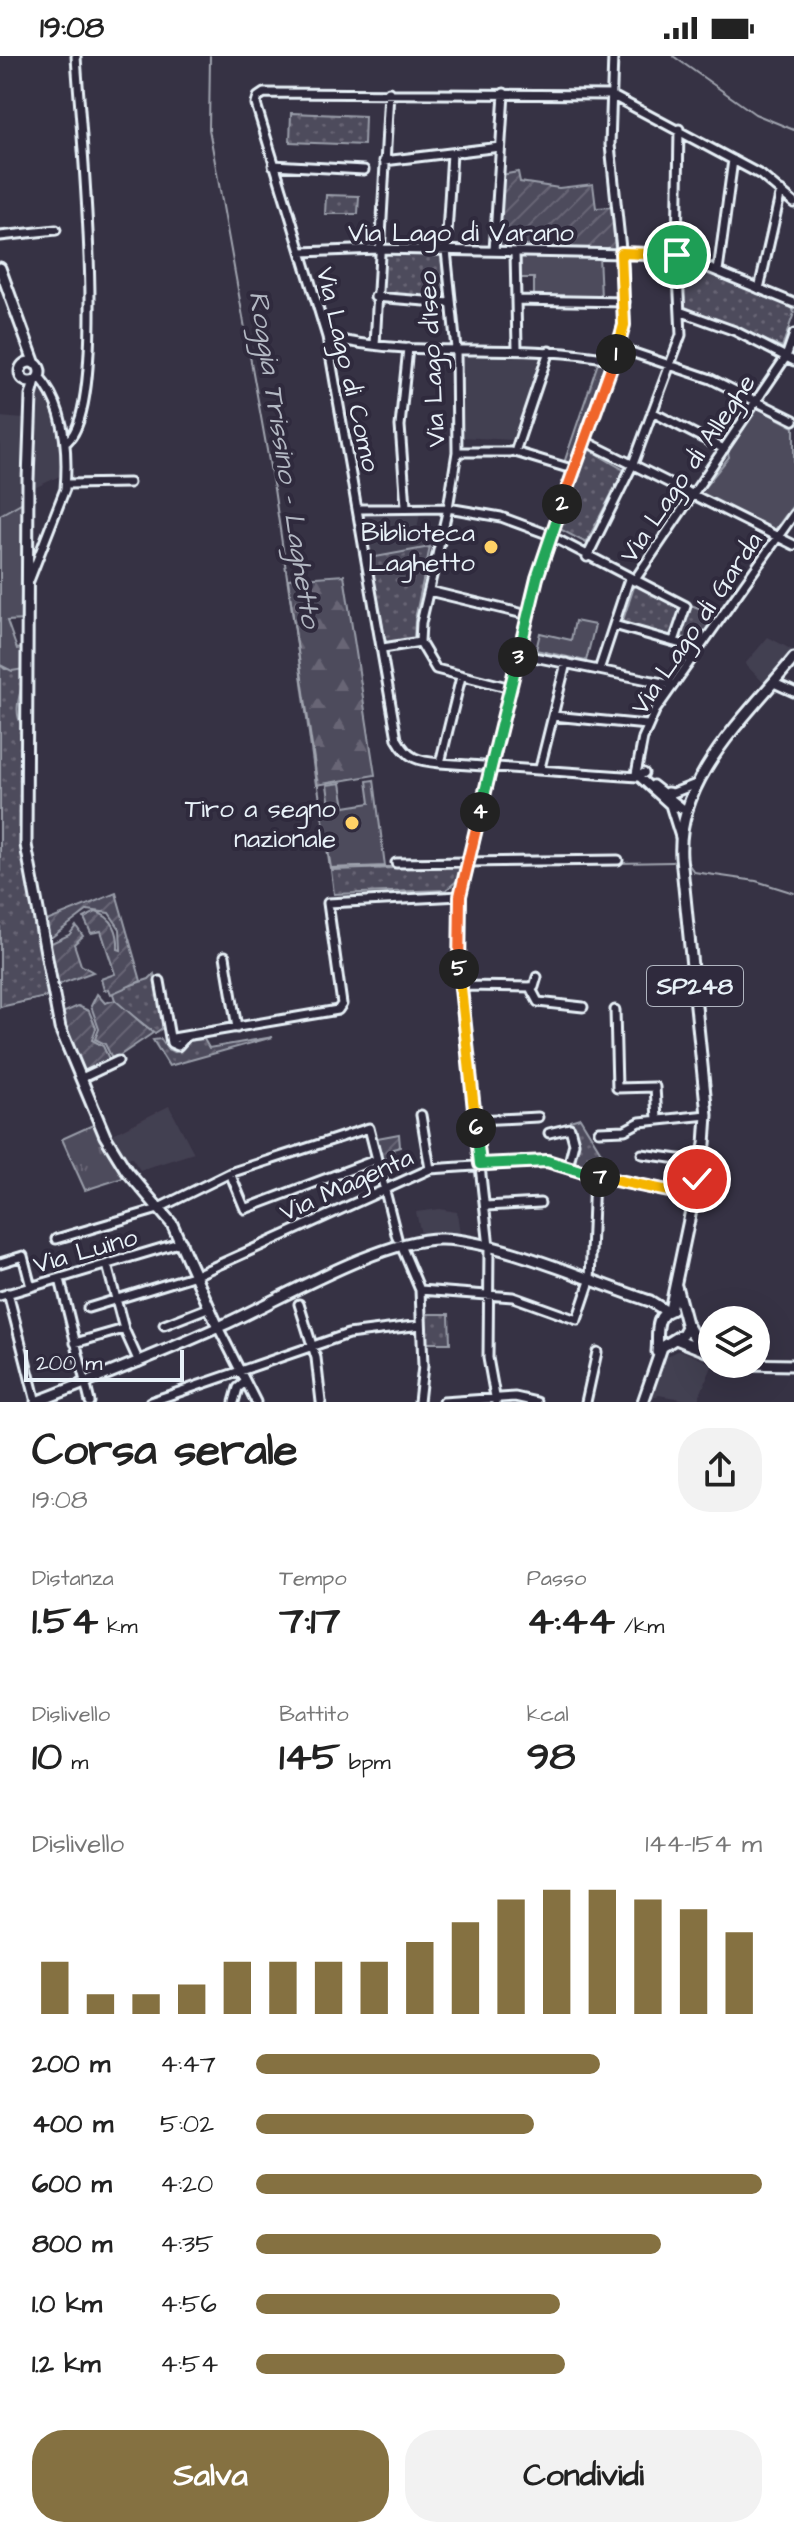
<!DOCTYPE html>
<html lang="it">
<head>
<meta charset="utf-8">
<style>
	body { margin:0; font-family:"Architects Daughter",sans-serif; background:#f2f2f2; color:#222; height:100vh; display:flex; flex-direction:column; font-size:30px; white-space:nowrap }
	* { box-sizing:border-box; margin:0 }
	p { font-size:26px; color:#767676 }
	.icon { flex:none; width:44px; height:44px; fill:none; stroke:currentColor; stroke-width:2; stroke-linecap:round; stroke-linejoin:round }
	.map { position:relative; height:1346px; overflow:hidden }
	.sheet { display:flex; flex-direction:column; background:#fff; flex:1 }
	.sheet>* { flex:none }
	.controls { position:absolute; left:698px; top:1250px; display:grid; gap:16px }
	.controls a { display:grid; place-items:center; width:72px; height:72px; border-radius:50%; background:#fff; box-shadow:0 8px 32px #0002; font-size:40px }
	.scale { position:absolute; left:24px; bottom:20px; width:160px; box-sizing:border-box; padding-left:8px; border:4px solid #e8f1f8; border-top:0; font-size:22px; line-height:28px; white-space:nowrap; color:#e8f1f8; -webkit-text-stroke:6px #2f2a3d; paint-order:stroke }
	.pin { position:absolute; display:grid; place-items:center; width:68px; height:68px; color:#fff; margin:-34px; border:4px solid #fff; border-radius:50%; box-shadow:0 2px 8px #0007 }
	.km { position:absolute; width:40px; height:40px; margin:-20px; border-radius:50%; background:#222; color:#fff; font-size:22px; line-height:40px; text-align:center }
	.round { display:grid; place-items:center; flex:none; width:84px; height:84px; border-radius:32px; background:#f2f2f2 }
	.summary { display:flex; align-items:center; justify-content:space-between; height:136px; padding:0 32px }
	h1 { font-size:44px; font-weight:700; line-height:60px }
	.stats { display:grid; grid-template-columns:repeat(3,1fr); gap:12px; height:136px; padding:8px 32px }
	.stats div { display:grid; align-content:center }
	.stats b { font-size:40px; font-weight:700 }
	.stats small { font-size:22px; font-weight:400 }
	.stats p { font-size:22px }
	.chart { height:224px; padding:16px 32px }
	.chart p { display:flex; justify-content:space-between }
	.chart svg { width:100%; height:144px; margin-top:8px; stroke:#857141; stroke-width:6 }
	.button { display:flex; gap:16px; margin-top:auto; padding:16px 32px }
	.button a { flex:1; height:92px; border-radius:32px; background:#857141; color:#fff; font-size:32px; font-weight:700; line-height:92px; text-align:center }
	.button a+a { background:#f2f2f2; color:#222 }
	ul { padding:0 32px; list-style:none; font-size:26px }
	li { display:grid; grid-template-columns:128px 96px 1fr; align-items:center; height:60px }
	li i { height:20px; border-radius:10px; background:#857141 }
	.status { display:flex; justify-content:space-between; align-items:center; height:56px; padding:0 40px; background:#fff; direction:ltr }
	.status svg { height:22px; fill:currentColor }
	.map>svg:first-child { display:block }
	.built { fill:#433f51 }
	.grass { fill:url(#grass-tufts); stroke:#9a9eaa; stroke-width:2 }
	.forest { fill:url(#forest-firs); stroke:#9a9eaa; stroke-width:2 }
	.park { fill:url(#park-dots); stroke:#9a9eaa; stroke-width:2 }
	.garden { fill:url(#garden-furrows); stroke:#9a9eaa; stroke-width:2 }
	.pitch { fill:#4d4b5c; stroke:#9a9eaa; stroke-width:2 }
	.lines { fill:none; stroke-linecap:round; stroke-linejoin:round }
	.stream { stroke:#a0a4af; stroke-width:2 }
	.minor-casing { stroke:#e8f1f8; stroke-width:13 }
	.major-casing { stroke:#e8f1f8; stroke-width:15 }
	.minor { stroke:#2f2a3d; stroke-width:7 }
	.major { stroke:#2f2a3d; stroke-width:9 }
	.split-1-casing { stroke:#fff; stroke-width:16 }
	.split-2-casing { stroke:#fff; stroke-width:16 }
	.split-3-casing { stroke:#fff; stroke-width:16 }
	.split-4-casing { stroke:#fff; stroke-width:16 }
	.split-5-casing { stroke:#fff; stroke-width:16 }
	.split-6-casing { stroke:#fff; stroke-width:16 }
	.split-7-casing { stroke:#fff; stroke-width:16 }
	.split-8-casing { stroke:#fff; stroke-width:16 }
	.split-1 { stroke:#f5b400; stroke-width:10 }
	.split-2 { stroke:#f0652b; stroke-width:10 }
	.split-3 { stroke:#22a559; stroke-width:10 }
	.split-4 { stroke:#22a559; stroke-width:10 }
	.split-5 { stroke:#f0652b; stroke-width:10 }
	.split-6 { stroke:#f5b400; stroke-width:10 }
	.split-7 { stroke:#22a559; stroke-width:10 }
	.split-8 { stroke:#f5b400; stroke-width:10 }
	.poi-dot { fill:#ffd166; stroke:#2f2a3d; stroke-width:3 }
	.labels { text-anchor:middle; stroke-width:8; stroke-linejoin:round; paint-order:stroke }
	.shield { fill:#2f2a3d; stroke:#b0b5c0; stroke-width:2 }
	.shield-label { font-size:24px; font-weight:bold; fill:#e8f1f8 }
	.street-label { font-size:26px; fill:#e8f1f8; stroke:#2f2a3d }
	.poi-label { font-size:26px; fill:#e8f1f8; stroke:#2f2a3d; text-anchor:end }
	.water-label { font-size:28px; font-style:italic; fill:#b2b7c2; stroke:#2f2a3d }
</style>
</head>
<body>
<div class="status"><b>19:08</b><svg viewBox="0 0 49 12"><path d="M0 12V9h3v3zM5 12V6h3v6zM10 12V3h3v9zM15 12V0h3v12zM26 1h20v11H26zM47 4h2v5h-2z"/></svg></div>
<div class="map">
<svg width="794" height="1346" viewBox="0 0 794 1346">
	<defs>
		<pattern id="grass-tufts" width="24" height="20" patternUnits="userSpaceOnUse" patternTransform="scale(2)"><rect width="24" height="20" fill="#4d4b5c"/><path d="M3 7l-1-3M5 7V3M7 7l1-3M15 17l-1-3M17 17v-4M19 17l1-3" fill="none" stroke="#676574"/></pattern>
		<pattern id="forest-firs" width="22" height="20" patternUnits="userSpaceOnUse" patternTransform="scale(2)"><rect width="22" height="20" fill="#4d4b5c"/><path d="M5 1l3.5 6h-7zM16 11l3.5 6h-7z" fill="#676574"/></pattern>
		<pattern id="park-dots" width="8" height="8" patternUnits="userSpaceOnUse" patternTransform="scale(2)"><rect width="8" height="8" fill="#4d4b5c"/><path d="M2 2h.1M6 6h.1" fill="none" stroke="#676574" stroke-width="1.8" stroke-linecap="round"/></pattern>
		<pattern id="garden-furrows" width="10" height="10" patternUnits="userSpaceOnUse" patternTransform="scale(2)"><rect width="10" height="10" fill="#4d4b5c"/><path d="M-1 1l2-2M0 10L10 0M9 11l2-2" fill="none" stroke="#676574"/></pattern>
	</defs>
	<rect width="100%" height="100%" fill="#363244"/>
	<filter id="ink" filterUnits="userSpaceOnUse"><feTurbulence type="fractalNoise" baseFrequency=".0125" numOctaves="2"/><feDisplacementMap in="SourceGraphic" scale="16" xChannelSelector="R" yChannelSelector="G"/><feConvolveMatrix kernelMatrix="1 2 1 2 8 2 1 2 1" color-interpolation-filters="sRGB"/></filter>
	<g filter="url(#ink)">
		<!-- built -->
		<path class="built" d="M460,298L541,300L513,384L461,381Z
			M42,330L60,375L62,419L30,434L33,333Z
			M0,361L24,363L23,446L0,459Z
			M362,455L420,456L417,475L433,476L430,491L370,502Z
			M768,581L794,595L766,629L745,608Z
			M169,1050L194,1097L140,1114L132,1102H125L111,1079Z
			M439,1153L457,1156L460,1179L421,1178L416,1156Z
			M680,1294L713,1308L697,1346L659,1339L649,1343L661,1303Z"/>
		<!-- grass -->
		<path class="grass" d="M599,304L607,306L571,409L564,407Z
			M95,1068L123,1122L85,1134L62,1083Z"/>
		<!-- forest -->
		<path class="forest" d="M344,519L375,719L316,729L288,523Z"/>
		<!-- park -->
		<path class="park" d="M291,57L365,60L364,89L290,86Z
			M326,139L359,140L358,158H325Z
			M380,196L441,197L445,242L380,239Z
			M682,204L792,251L794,257L782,291L683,250Z
			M588,393L624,414L586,487L558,472Z
			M430,491L415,563L414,585L386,588L370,502Z
			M635,528L679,551L681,556L672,580L622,567Z
			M691,549L714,558L715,562L696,586L679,580Z
			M0,609L5,613H24C24,633 11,652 22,670L21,788L50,940L0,951Z
			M461,810L459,823L446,834L334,838L331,814Z
			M154,918L164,971L155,977L116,947L112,935L149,923Z
			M273,981L169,1010L153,984L161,983L167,993L175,996L189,985L204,983L209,992Z
			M580,1062L615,1119L572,1108L577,1085L570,1065Z
			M424,1258H449L450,1287H425Z"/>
		<!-- garden -->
		<path class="garden" d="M518,116L520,126L559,132L593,128L596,152L612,151L615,195L497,190L501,119Z
			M116,837L141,925L111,938L109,933L104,934L101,923L115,918L101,875L91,877L84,862L96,856C113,861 119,876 118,893L121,894L120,873L109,857L88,854L52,881L47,880L44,866Z
			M76,870L83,880L74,888L81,909L93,916L55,930L49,888L69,879Z
			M97,938L105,947L115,944L153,977L113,1004L105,988L95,983L99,973L91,950Z
			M78,950L89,955L96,972L92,984L103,990L110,1005L84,1018L67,983L60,958Z
			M399,1078L400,1091L393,1093L394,1101L377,1105L372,1083Z"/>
		<!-- pitch -->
		<path class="pitch" d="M518,199H599L601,241L534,240V222H517Z
			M758,352L794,371V448L774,475L699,438L729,401L727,393Z
			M23,446L25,564L7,565L17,593L24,592V613L12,615L0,609V459Z
			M575,565L595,569L586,605L536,594L540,577L571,584Z
			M374,724L385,810L331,812L321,752L330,750L327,729L341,727L345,751L370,747L367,725Z"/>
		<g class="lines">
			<!-- stream -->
			<path class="stream" d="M210,0L209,73L274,433L330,812L439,810
				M673,0L755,58L794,74
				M687,806L694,816L756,825L794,837
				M618,807L673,806
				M531,809L556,808"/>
			<!-- minor casing -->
			<g class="minor-casing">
				<path id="minor" d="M452,97L446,194L456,293L457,396L448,452L421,567L420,586L436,613L511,632
					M384,105L500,91
					M273,109L364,114
					M0,180L56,174
					M494,195L504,37
					M302,196L378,193L677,199L794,247
					M515,196L517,292
					M718,215L733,104
					M759,233L781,135
					M375,241L450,247
					M516,244L625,246
					M682,256L735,275L794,305
					M327,281C422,304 519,285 614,304
					M375,289L389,36
					M619,292L711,323L794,364
					M549,295L515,396L575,414
					M652,356L724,393
					M585,385L794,489
					M65,387C112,359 79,59 76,0
					M457,396H510
					M66,428L129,427
					M406,450L400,370L408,292
					M360,453L448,452L501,461L547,478L686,550L674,585
					M587,501L633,408L681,279L677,199L679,73
					M29,525L65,433C68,396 65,350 39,321
					M634,525L786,301L794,278
					M429,535L528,559
					M614,569L699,593
					M383,592L420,586
					M519,598L673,629
					M599,614L629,523
					M774,627L794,636
					M553,660L647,669
					M440,707L461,621
					M540,712L566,607
					M644,717L638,721L440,707C418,705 408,703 397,683L327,281L256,48L258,41L264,37L611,39L761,119L794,147
					M653,729L685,754
					M667,736L673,737L696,728
					M670,749L680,781
					M685,754L670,749L636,718L643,682L655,655L794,458
					M396,807L618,804
					M225,900L237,972
					M160,925L171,987L178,990L187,980
					M460,930L534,931L537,921
					M530,931L538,946L583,951
					M615,954L617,1032L655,1031L657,1063
					M173,982L338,954L342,948L328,847L460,840
					M82,1022L118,1005
					M421,1059L430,1113
					M476,1064L538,1061
					M599,1075L625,1074L640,1066L707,1059
					M549,1077L570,1072L574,1087L568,1111
					M642,1098L701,1106
					M230,1117L245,1153L375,1104
					M485,1150L540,1147
					M56,1183L155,1154L230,1117L369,1072L397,1182
					M403,1194L420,1234L423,1310L419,1346
					M0,1207L23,1200L31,1231
					M107,1209L124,1273L139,1306
					M60,1223L90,1346
					M420,1234L513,1241L577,1264L590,1225L594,1120
					M8,1237L36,1346
					M0,1240L182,1186
					M299,1248L316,1302L321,1346
					M88,1252L196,1219L430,1113L547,1105L594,1120L693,1140
					M164,1269L210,1251
					M218,1271L256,1346
					M75,1287L124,1273
					M150,1346L348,1278L421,1269
					M234,1346L238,1332L244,1327
					M443,1346L515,1341L537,1346
					M496,1346L488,1302L489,1191L460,930V840L537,522L624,269L623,212L610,89L613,0
					M586,1346L597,1296"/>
			</g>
			<!-- major casing -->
			<g class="major-casing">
				<path id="major" d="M0,212L35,308
					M20 316a10 10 0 1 1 20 0a10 10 0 1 1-20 0Z
					M35,325L31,340L28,423L26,789L60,972L105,1080L126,1114L172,1168L218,1271
					M670,1254L705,1088L707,1059L681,801C676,722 748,659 794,602
					M688,1270L696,1284L712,1295
					M676,1283L706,1295
					M657,1296C659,1279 653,1260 671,1254
					M746,1308L794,1309
					M36,1346C98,1322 160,1298 221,1270C277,1245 383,1182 441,1183C499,1184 592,1226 650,1245L666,1255
					M643,1346L662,1291L683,1278L687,1271L676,1230"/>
			</g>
			<!-- minor -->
			<use href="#minor" class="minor"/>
			<!-- major -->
			<use href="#major" class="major"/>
		</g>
	</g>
	<g class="lines" filter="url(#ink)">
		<!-- split-1 casing -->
		<g class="split-1-casing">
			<path id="split-1" d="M616,298L624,269L621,197L677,199"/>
		</g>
		<!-- split-2 casing -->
		<g class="split-2-casing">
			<path id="split-2" d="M562,448L616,298"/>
		</g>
		<!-- split-3 casing -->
		<g class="split-3-casing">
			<path id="split-3" d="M518,601L537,522L562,448"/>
		</g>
		<!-- split-4 casing -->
		<g class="split-4-casing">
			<path id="split-4" d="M480,756L518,601"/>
		</g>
		<!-- split-5 casing -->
		<g class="split-5-casing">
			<path id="split-5" d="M459,913L460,840L480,756"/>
		</g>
		<!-- split-6 casing -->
		<g class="split-6-casing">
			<path id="split-6" d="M459,913L476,1072"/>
		</g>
		<!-- split-7 casing -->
		<g class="split-7-casing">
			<path id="split-7" d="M476,1072L480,1108L547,1105L600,1121"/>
		</g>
		<!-- split-8 casing -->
		<g class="split-8-casing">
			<path id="split-8" d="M600,1121L693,1140L697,1123"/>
		</g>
		<!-- split-1 -->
		<use href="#split-1" class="split-1"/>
		<!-- split-2 -->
		<use href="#split-2" class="split-2"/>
		<!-- split-3 -->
		<use href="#split-3" class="split-3"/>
		<!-- split-4 -->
		<use href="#split-4" class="split-4"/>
		<!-- split-5 -->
		<use href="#split-5" class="split-5"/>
		<!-- split-6 -->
		<use href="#split-6" class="split-6"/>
		<!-- split-7 -->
		<use href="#split-7" class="split-7"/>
		<!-- split-8 -->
		<use href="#split-8" class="split-8"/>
	</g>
	<!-- markers -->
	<g class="poi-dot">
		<circle cx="491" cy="491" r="8"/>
		<circle cx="352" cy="767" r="8"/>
	</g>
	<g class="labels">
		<!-- shield labels -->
		<rect class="shield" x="647" y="910" width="96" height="40" rx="6"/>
		<g class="shield-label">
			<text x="695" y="938">SP248</text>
		</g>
		<!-- street labels -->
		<g class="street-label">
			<text x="461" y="185">Via Lago di Varano</text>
			<text transform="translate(431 303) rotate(-93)" y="9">Via Lago d'Iseo</text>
			<text transform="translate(349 313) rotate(77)" y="9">Via Lago di Como</text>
			<text transform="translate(687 412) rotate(-56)" y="9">Via Lago di Alleghe</text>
			<text transform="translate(696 567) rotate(-56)" y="9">Via Lago di Garda</text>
			<text transform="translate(346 1128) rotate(-24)" y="9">Via Magenta</text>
			<text transform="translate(85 1194) rotate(-16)" y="9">Via Luino</text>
		</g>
		<!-- poi labels -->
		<g class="poi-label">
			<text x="475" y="485">Biblioteca<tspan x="475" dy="30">Laghetto</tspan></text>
			<text x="336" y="761">Tiro a segno<tspan x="336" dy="30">nazionale</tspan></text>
		</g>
		<!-- water labels -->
		<g class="water-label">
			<text transform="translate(286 403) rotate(81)" y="10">Roggia Trissino - Laghetto</text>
		</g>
	</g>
</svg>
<div class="controls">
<a><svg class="icon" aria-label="layers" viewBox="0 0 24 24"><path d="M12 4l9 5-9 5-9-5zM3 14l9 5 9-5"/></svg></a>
</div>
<div class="scale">200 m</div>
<div class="pin" style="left:677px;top:199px;background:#1e9e55"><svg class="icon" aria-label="arrive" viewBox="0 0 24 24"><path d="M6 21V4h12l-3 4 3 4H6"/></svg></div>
<div class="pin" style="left:697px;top:1123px;background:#d93025"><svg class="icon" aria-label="check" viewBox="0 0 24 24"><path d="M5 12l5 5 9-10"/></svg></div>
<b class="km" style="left:616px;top:298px">1</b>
<b class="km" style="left:562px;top:448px">2</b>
<b class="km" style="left:518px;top:601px">3</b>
<b class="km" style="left:480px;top:756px">4</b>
<b class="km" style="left:459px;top:913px">5</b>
<b class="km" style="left:476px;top:1072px">6</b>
<b class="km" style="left:600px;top:1121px">7</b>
</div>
<section class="sheet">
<div class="summary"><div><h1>Corsa serale</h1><p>19:08</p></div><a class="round"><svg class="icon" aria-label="share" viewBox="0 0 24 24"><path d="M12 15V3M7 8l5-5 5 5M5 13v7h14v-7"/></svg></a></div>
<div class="stats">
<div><p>Distanza</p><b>1.54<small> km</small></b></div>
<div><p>Tempo</p><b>7:17</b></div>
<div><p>Passo</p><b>4:44<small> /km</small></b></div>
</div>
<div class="stats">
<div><p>Dislivello</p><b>10<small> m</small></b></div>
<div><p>Battito</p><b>145<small> bpm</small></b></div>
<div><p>kcal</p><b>98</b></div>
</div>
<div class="chart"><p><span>Dislivello</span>144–154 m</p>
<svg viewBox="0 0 160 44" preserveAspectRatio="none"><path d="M5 44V28M15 44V38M25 44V38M35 44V35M45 44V28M55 44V28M65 44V28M75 44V28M85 44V22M95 44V16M105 44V9M115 44V6M125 44V6M135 44V9M145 44V12M155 44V19"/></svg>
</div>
<ul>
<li><b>200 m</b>4:47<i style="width:68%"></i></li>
<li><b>400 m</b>5:02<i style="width:55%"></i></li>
<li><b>600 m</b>4:20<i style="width:100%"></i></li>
<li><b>800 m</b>4:35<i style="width:80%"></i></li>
<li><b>1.0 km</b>4:56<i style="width:60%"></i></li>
<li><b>1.2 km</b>4:54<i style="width:61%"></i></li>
</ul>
<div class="button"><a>Salva</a><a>Condividi</a></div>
</section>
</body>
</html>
